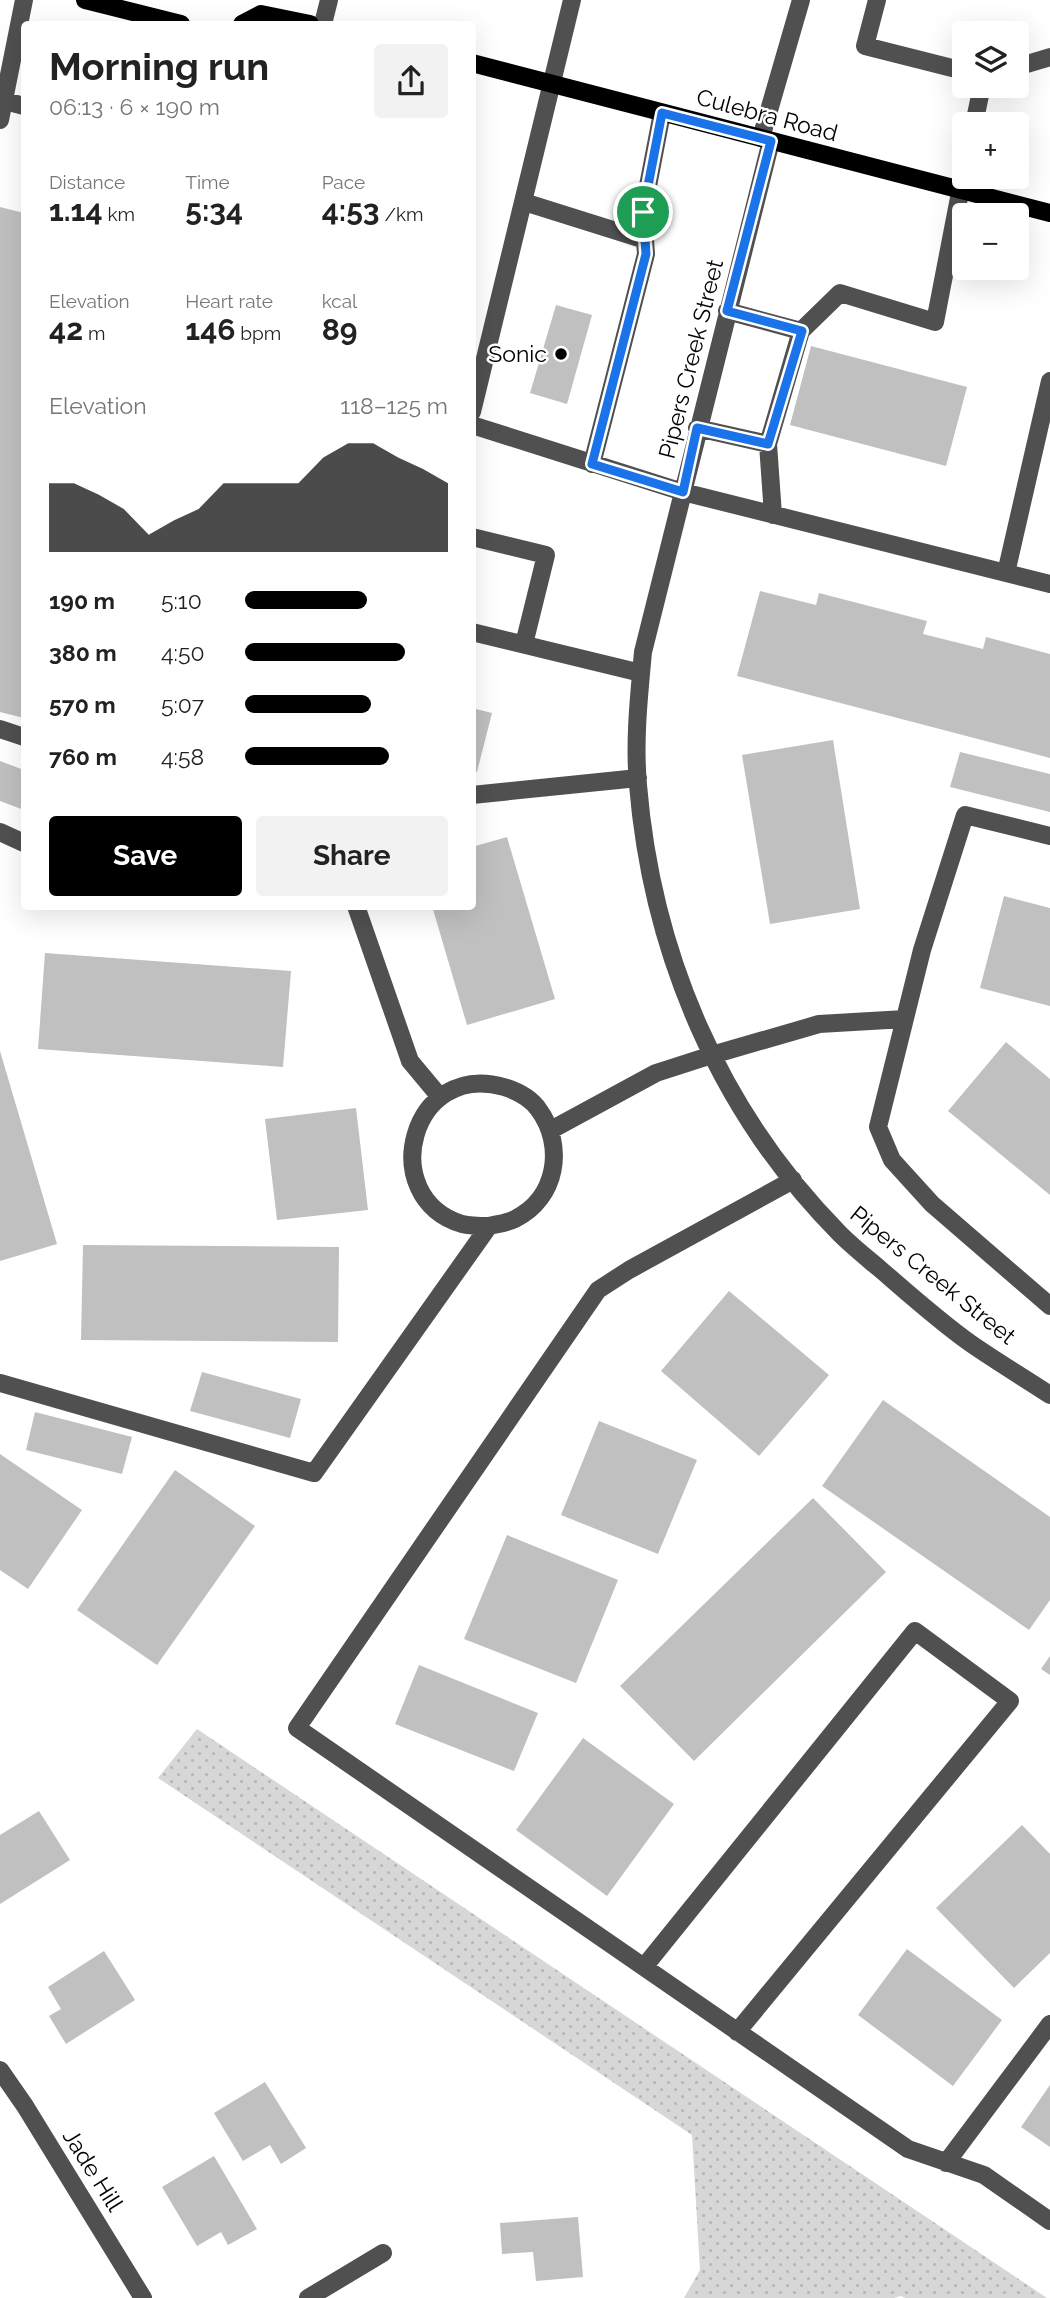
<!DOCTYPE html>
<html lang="en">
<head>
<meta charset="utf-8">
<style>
	body { margin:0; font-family:Raleway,sans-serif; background:#f2f2f2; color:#222; height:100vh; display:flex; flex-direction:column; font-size:26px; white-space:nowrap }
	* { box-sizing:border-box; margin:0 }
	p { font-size:23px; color:#767676 }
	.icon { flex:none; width:38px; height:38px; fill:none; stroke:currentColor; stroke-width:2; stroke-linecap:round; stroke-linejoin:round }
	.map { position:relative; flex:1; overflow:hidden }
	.details { position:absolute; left:21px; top:21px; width:455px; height:889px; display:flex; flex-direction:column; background:#fff; border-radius:7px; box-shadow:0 7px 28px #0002 }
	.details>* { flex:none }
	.tools { position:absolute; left:952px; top:21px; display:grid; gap:14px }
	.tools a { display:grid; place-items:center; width:77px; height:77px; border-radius:7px; background:#fff; box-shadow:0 7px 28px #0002; font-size:35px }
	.pin { position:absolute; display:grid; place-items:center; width:60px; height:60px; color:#fff; margin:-30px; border:4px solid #fff; border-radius:50%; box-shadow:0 2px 7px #0007 }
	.round { display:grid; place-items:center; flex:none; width:74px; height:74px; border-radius:7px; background:#f2f2f2 }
	.summary { display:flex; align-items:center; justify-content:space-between; height:119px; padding:0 28px }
	h1 { font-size:38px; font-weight:700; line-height:52px }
	.figures { display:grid; grid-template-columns:repeat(3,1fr); gap:10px; height:119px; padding:7px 28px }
	.figures div { display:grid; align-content:center }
	.figures b { font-size:30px; font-weight:700 }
	.figures small { font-size:19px; font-weight:400 }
	.figures p { font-size:19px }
	.chart { height:196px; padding:14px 28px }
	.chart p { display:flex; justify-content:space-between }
	.chart svg { width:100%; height:126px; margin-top:7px; fill:#000; opacity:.7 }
	.button { display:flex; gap:14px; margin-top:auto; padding:14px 28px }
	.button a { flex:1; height:80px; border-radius:7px; background:#000; color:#fff; font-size:28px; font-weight:700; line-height:80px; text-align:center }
	.button a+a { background:#f2f2f2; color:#222 }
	ul { padding:0 28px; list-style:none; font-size:23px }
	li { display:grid; grid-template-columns:112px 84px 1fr; align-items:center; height:52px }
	li i { height:18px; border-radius:9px; background:#000 }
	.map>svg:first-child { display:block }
	.grass { fill:url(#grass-dots) }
	.building { fill:#c0c0c0 }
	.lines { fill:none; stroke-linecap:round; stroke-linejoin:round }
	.minor { stroke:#505050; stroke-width:18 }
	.major { stroke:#000; stroke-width:18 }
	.route-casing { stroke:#fff; stroke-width:14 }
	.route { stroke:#1a73e8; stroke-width:9 }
	.poi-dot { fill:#000; stroke:#fff; stroke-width:2.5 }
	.labels { text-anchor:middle; stroke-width:5; stroke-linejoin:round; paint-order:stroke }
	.street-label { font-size:23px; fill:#000; stroke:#fff }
	.poi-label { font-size:23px; fill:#000; stroke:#fff; text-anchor:end }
</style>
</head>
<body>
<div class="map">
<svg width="1050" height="2298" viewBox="0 0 1050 2298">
	<defs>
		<pattern id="grass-dots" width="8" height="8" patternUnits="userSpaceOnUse" patternTransform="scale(1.75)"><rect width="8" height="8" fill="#d7d7d7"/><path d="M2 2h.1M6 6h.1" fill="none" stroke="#b7b7b7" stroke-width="1.8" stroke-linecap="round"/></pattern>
	</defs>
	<rect width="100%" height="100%" fill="#fff"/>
	<!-- grass -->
	<path class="grass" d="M197,1729L1047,2298H905L901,2296L894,2298H684L700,2270L692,2135L158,1778Z"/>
	<!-- building -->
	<path class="building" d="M0,207L24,213V718L0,712Z
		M556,305L592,315L567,404L530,393Z
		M811,346L967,387L946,466L790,425Z
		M760,591L816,605L819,593L927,621L923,634L983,649L986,637L1050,654V758L737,676Z
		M472,708L492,713L477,772L472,773Z
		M833,740L860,909L770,924L742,755Z
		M960,752L1050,774V812L950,787Z
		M0,761L24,770V810L0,801Z
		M507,837L555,999L467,1025L432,906H472V847Z
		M1004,896L1050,908V1006L980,988Z
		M45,953L291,971L283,1067L38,1049Z
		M1006,1042L1050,1079V1195L948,1111Z
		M0,1051L57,1244L0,1261Z
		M356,1108L368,1210L277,1220L265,1119Z
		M83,1245L339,1247L338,1342L81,1340Z
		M729,1291L829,1375L759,1456L661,1371Z
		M202,1372L301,1399L290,1438L190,1411Z
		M883,1400L1050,1517V1600L1029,1630L822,1486Z
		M35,1412L132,1437L122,1474L26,1450Z
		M599,1421L697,1460L658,1554L561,1515Z
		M0,1454L82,1510L28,1589L0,1570Z
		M175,1470L255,1526L157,1665L77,1610Z
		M813,1498L886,1572L694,1761L620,1686Z
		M507,1535L618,1580L576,1683L464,1639Z
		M1050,1656V1675L1041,1669Z
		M419,1665L538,1713L514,1771L395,1724Z
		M583,1738L674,1804L607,1896L516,1830Z
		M39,1811L70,1860L0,1904V1835Z
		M1022,1825L1050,1854V1953L1014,1988L936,1908Z
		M907,1949L1002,2020L953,2086L858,2015Z
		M104,1951L135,2000L66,2044L49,2016L61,2009L48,1987Z
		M265,2082L306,2148L281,2164L270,2145L243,2161L214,2113Z
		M1050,2085V2147L1021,2127Z
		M214,2156L257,2229L228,2245L221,2232L197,2246L162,2187Z
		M578,2217L583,2277L536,2281L533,2252L502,2254L500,2223Z"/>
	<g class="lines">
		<!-- minor -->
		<path class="minor" d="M877,0L865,46L964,71
			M323,24L329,0
			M1017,67L1050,57
			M5,101L24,106
			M0,120L24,0
			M974,124L982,86
			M761,138L801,0
			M771,141L643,652C639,696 634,741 638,785C652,954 720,1113 840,1234C853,1247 867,1258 880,1269C909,1294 939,1321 970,1343C996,1361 1024,1378 1050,1395
			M524,202L645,240
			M727,311L801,331L840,293L935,322L964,172
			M472,412L572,0
			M472,425L683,492L1050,584
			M697,428L768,444L801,331
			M768,444L773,515
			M592,464L646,254L643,212L662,113
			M472,537L546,555L524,644
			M1006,573L1050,381
			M472,632L641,673
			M0,729L24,737
			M472,795L638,778
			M0,832L24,843
			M1050,836L965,815L922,950L878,1127L892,1160L932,1204L1050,1306
			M356,906L410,1061L440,1097
			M551,1130L656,1073L712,1055L819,1024L905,1019
			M793,1180L629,1270L598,1290L297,1728L908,2149L984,2175L1050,2221
			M0,1383L314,1473L489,1226C497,1224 507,1223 515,1219C557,1198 565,1146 539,1110C531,1098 517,1091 504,1087C411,1060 375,1197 462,1224C470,1226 481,1226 489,1226
			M644,1967L915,1631L1010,1701L737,2032
			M0,2070L25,2106L143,2298
			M946,2163L1050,2024
			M308,2298L383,2253"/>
		<!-- major -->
		<path class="major" d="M85,0L181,24
			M242,24L261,14L310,24
			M472,63L1050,213"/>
	</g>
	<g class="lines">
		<!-- route casing -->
		<g class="route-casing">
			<path id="route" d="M662,113L771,141L727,311L802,331L768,444L697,428L683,492L592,464L646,254L643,212Z"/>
		</g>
		<!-- route -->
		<use href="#route" class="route"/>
	</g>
	<!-- markers -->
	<circle class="poi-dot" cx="561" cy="354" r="7"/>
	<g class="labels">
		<!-- street labels -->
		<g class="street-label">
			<text transform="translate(767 115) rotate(15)" y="8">Culebra Road</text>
			<text transform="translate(691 359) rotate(-76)" y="8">Pipers Creek Street</text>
			<text transform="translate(933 1275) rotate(39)" y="8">Pipers Creek Street</text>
			<text transform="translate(93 2170) rotate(58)" y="8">Jade Hill</text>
		</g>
		<!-- poi labels -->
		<g class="poi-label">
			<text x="547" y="362">Sonic</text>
		</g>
	</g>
</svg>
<div class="tools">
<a><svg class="icon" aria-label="layers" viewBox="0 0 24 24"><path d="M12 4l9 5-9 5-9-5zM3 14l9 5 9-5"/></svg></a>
<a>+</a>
<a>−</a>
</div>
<div class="pin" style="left:643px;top:212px;background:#1e9e55"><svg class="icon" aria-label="arrive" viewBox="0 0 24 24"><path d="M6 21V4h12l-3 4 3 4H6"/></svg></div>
<section class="details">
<div class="summary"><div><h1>Morning run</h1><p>06:13 · 6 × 190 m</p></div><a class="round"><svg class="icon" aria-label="share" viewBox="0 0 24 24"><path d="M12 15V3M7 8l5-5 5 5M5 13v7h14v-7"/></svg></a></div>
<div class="figures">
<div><p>Distance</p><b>1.14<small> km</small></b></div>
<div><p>Time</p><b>5:34</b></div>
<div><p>Pace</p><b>4:53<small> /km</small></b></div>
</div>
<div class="figures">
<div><p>Elevation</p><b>42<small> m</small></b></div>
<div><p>Heart rate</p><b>146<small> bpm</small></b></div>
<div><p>kcal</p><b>89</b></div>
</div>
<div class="chart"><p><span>Elevation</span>118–125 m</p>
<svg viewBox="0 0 160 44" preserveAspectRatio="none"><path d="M0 44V20L10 20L20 24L30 29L40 38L50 33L60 29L70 20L80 20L90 20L100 20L110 11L120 6L130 6L140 11L150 15L160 20V44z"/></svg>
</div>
<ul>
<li><b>190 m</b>5:10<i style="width:60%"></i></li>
<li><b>380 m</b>4:50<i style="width:79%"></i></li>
<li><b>570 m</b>5:07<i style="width:62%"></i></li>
<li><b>760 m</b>4:58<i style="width:71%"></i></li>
</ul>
<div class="button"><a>Save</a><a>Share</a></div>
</section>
</div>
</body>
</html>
